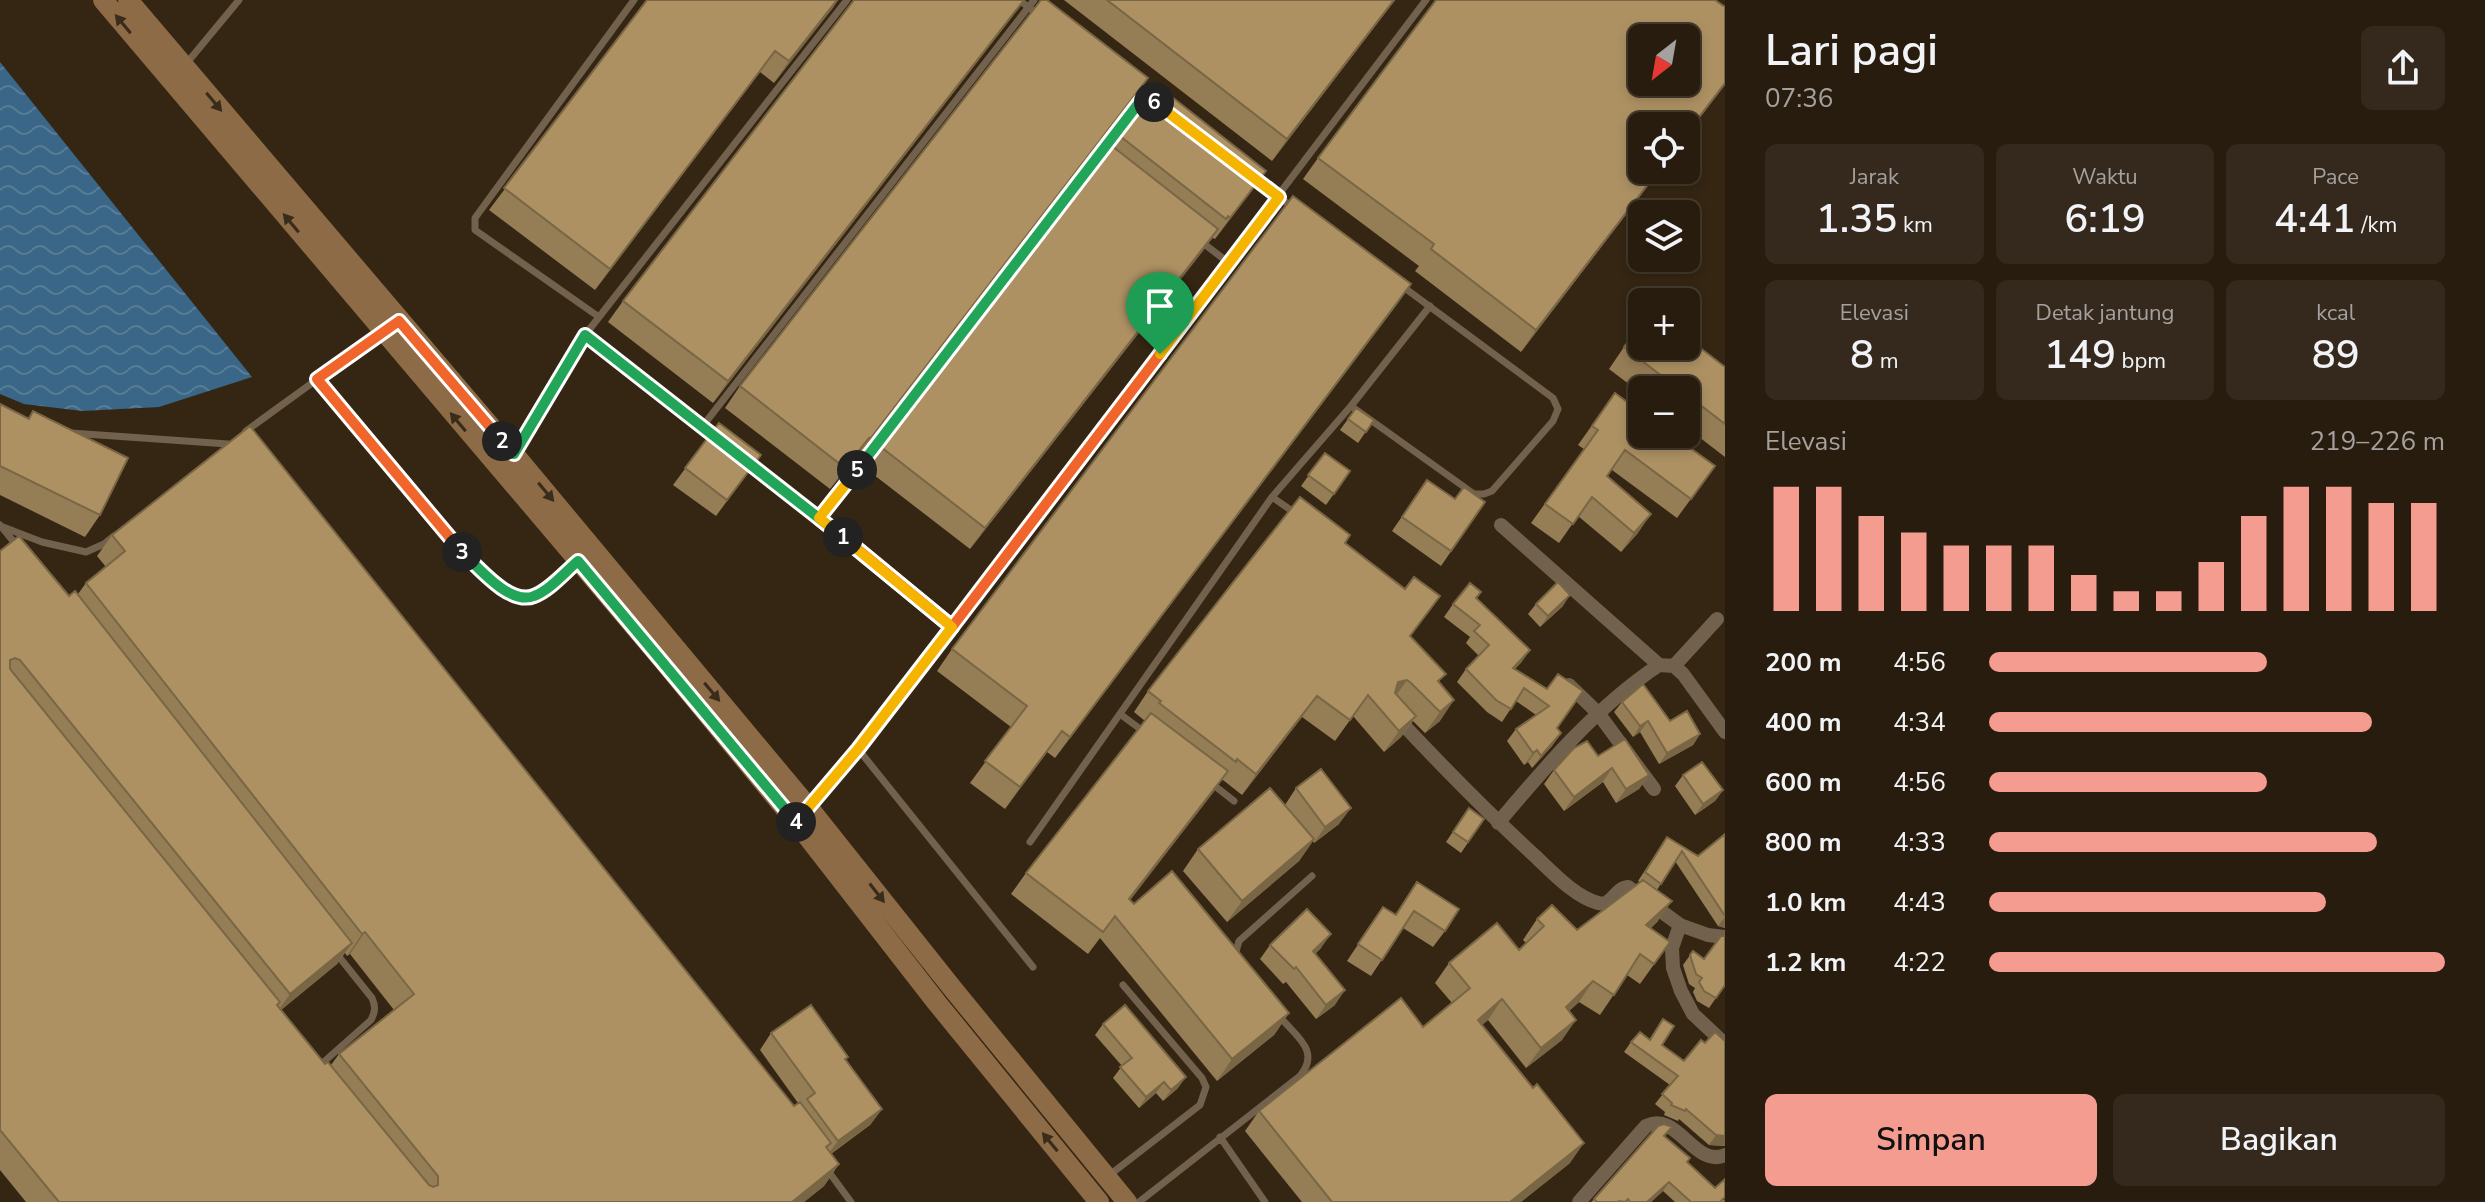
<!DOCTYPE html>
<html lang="id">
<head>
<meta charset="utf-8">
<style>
	body { margin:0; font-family:"Nunito Sans",sans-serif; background:#34291c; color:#f1f3f6; height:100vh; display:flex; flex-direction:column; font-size:30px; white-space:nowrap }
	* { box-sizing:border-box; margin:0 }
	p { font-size:26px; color:#a5a19e }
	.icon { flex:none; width:44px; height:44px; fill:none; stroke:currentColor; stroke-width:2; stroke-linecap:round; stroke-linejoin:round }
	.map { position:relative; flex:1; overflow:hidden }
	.sheet { display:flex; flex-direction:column; background:#281c0e; width:760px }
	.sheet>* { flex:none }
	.needle { width:52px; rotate:211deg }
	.tools { position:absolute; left:1628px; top:24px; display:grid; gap:16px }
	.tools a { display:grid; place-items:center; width:72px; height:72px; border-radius:12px; background:#281c0e; box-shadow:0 4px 12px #0003,0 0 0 2px #443a2e; font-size:40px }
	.pin { position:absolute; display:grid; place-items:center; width:68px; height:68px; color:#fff; margin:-82px -34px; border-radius:50% 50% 50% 0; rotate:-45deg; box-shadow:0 0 8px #0007 }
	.pin .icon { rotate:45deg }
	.km { position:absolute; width:40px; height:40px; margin:-20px; border-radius:50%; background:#222; color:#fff; font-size:22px; line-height:40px; text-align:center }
	.round { display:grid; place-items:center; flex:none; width:84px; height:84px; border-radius:12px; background:#34291c }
	.summary { display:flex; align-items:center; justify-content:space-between; height:136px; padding:0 40px }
	h1 { font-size:44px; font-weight:600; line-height:60px }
	.figures { display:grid; grid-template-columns:repeat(3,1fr); gap:12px; height:136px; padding:8px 40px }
	.figures div { display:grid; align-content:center; border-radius:12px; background:#34291c; text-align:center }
	.figures b { font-size:40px; font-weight:600 }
	.figures small { font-size:22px; font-weight:400 }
	.figures p { font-size:22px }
	.chart { height:224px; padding:16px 40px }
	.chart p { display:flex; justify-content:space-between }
	.chart svg { width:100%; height:144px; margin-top:8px; stroke:#f59c91; stroke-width:6 }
	.action { display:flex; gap:16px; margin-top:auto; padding:16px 40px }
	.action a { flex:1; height:92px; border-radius:12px; background:#f59c91; color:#111; font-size:32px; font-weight:600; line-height:92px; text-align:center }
	.action a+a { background:#34291c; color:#f1f3f6 }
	ul { padding:0 40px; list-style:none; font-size:26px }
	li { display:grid; grid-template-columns:128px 96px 1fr; align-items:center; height:60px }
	li i { height:20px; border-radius:10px; background:#f59c91 }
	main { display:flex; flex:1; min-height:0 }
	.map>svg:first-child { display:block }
	.water { fill:url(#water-waves) }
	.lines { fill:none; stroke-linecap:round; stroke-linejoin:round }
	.lane { stroke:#72624d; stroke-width:7 }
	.street { stroke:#72624d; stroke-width:14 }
	.secondary { stroke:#8c6b46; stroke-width:20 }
	.wall { fill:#957d55; fill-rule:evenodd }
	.shaded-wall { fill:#796645 }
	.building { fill:#ad9163; stroke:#796645; stroke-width:2; fill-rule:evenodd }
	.oneway { fill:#3a2c1b }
	.split-1-casing { stroke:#fff; stroke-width:16 }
	.split-2-casing { stroke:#fff; stroke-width:16 }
	.split-3-casing { stroke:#fff; stroke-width:16 }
	.split-4-casing { stroke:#fff; stroke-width:16 }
	.split-5-casing { stroke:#fff; stroke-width:16 }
	.split-6-casing { stroke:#fff; stroke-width:16 }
	.split-7-casing { stroke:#fff; stroke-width:16 }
	.split-1 { stroke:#f0652b; stroke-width:10 }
	.split-2 { stroke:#22a559; stroke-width:10 }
	.split-3 { stroke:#f0652b; stroke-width:10 }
	.split-4 { stroke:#22a559; stroke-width:10 }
	.split-5 { stroke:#f5b400; stroke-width:10 }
	.split-6 { stroke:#22a559; stroke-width:10 }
	.split-7 { stroke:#f5b400; stroke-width:10 }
</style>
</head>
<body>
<main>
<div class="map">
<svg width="1725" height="1202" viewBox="0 0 1725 1202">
	<defs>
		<pattern id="water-waves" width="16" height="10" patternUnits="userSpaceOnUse" patternTransform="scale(2)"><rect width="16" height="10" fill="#3a6787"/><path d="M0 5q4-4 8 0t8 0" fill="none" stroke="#567c97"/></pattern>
	</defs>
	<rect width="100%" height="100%" fill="#352613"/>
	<!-- water -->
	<path class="water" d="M0,62L252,377L159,407L82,411L24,404L0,394Z"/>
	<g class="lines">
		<!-- lane -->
		<path class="lane" d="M1019,0L1040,16
			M186,64L239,0
			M1133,86L1155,103
			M1254,178L1295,209
			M1199,240L1229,263
			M1402,286L1553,398L1558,409L1553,421L1492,491L1484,494H1474L1351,406L1430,306
			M599,317L475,230V218L634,0
			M317,379L459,550L509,593L526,598L537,595L578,562
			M702,427L1034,0
			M246,431L381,333
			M71,433L228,444
			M716,438L585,335L847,0
			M515,452L585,335
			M748,463L952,627
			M1272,497L1295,513
			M819,518L1145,95
			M0,525L18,547
			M3,527L42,542L86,552L104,544L114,536
			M1120,714L1147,734
			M858,749L1033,967
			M1211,783L1234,801
			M811,806L919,670L1426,0
			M1030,842L1272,497L1351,406
			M1235,955L1239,941L1312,876
			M318,1067L371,1020C375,1012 376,1007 372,998L336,953
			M1220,1137L1265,1202
			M826,1168L851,1202
			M1107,1177L1200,1105L1206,1087L1202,1078L1123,985
			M1139,1202L1300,1076C1321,1051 1296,1036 1279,1016"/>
		<!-- street -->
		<path class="street" d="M1501,525L1659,665
			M1674,666L1717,619
			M1569,685L1598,713L1654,789
			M1396,717C1441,765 1487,812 1535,856C1552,872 1575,897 1598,903C1612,907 1615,888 1628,887L1680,925L1672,948L1673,968L1681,991L1693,1014L1725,1044
			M1498,823C1547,765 1596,707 1659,665L1674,666L1683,674L1725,732
			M1680,925L1708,935L1725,937
			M1579,1202L1646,1126C1677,1110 1695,1169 1725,1155"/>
		<!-- secondary -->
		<path class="secondary" d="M103,0L661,658L797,823L937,1003L1099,1202
			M128,0L514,454L809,808L953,989L1127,1202"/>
	</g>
	<!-- wall -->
	<path class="wall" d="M647,0H838L774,83L760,72L595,290L489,210Z
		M1025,0L713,403L608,322L623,301Z
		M1064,0H1395L1272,161Z
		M1133,100L855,460L854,459L830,489L725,408L740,386Z
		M1120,136L1266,171L1215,239L1213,238L1211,240L970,549L865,468L881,447Z
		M1318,158L1642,170H1660L1521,352L1415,271L1419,266L1303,179Z
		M1411,284L1055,758L1047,752L1005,809L970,783L1011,727L937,671L952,649Z
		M1624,347L1725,367V457L1686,427V390H1642V394L1609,369Z
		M1615,393L1715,466L1677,518L1612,470L1607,476L1638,533L1621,552L1578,516L1559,543L1531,523L1584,449L1578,445Z
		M0,404L28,418L33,411L100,515L85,537L0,495Z
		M1356,408L1374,420L1358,443L1340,430Z
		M719,423L761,455L716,516L673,485Z
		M1325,453L1350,471L1326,505L1301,486Z
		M1427,480L1455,499L1485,502L1441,566L1392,531Z
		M112,535L794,1106L798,1103L760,1050L771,1033L848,1057L846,1060L882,1109L870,1125L831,1154L839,1164L824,1186L804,1202H26L0,1170V551L69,596L78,594L86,583L106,567L97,556ZM345,953L347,956L350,954L394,1010L339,1054L331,1065L325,1064L281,1010L337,964Z
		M1345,543L1411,637L1440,682V721L1425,733L1413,721L1401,737L1384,752L1353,716L1335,741L1302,717L1242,795L1223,780L1220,782L1130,900L1289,1013L1274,1035L1217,1081L1100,938L1088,954L1011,894L1026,873L1145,721L1134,712L1148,691Z
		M1477,598L1530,650L1515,669L1547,689L1557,728L1561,733L1552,746L1532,768L1528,762L1524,765L1507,741L1516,729L1536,715L1516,701L1502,722L1487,712L1457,682L1466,669L1479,656L1466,643L1470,637L1444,617L1453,604Z
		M1536,604L1563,606L1540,627L1528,614Z
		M1622,702L1670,721L1700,734L1693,745L1659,764L1640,732L1633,737L1614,712Z
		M1598,756L1649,775L1639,789L1616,803L1603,782L1564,811L1544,784L1554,770Z
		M1683,775L1723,790L1715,801L1695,815L1675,786Z
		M1296,788L1339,824L1314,843L1313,841L1299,861L1227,922L1183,871L1198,849L1285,805Z
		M1469,808L1484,819L1461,853L1446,842Z
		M1725,834V928L1718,926L1675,861L1657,890L1658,921L1651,928L1670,942L1640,984L1627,975L1600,1015L1579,1002L1569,1011L1562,1040L1526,1068L1488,1020L1482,1025L1570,1163L1521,1202H1302L1245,1131L1259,1111L1423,1027L1452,1003L1435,983L1449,963L1519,950L1526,943L1523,940L1537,919L1577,930L1640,882L1638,881L1667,837L1698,856Z
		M1417,882L1445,931L1433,947L1403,928L1371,976L1347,961L1383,907L1395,915Z
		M1270,945L1321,948L1315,954L1335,1005L1316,1019L1286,982L1283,984L1260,959Z
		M1693,951L1704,959L1725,985L1709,1008L1697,1001L1693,992L1695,988L1689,984L1683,965Z
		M1663,1019L1662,1045L1684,1061L1705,1043L1725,1146L1709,1145L1679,1119L1678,1121L1664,1115L1665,1112L1655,1104L1670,1085L1624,1052L1631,1042L1649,1040Z
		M1103,1024L1178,1088L1163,1101L1156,1093L1139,1108L1113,1078L1122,1066L1095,1035Z
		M1665,1137L1687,1162L1715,1188L1725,1201L1724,1202H1675L1663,1191L1651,1202H1591Z"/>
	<!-- shaded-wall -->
	<path class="shaded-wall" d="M837,0H838L833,8L774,83L789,61Z
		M1025,0L1016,12L713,403L728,381Z
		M1394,0H1395L1272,161L1287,139Z
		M775,51L760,72L595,290L610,269Z
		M1148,78L1133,100L855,460L870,439Z
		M1725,83V85L1686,136V134Z
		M1659,170H1660L1521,352L1536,330Z
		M1266,171L1251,192L1215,239L1230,218Z
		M1218,229L1203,251L970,549L985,528Z
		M1411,284L1396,306L1055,758L1070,737Z
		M869,438L854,459L830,489L845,468Z
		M1651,514L1638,533L1621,552L1634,533Z
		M1570,595L1563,606L1540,627L1548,616Z
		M1530,650L1521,663L1504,680L1513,668Z
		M1407,680L1392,701L1398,682Z
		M1317,696L1302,717L1242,795L1256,774Z
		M1454,700L1440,721L1425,733L1440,712Z
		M1416,716L1401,737L1384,752L1399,731Z
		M1648,721L1640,732L1633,737L1640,726Z
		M1062,731L1047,752L1005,809L1020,787Z
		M1561,733L1552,746L1532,768L1541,756Z
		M1700,734L1693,745L1659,764L1667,753Z
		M1537,750L1528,762L1524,765L1533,753Z
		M1612,768L1603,782L1564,811L1574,797Z
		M1228,771L1213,793L1114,921L1129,899Z
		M1649,775L1639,789L1616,803L1626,789Z
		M1723,790L1715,801L1695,815L1703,804Z
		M1351,808L1339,824L1314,843L1325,827Z
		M1314,839L1299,861L1227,922L1242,901Z
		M1672,901L1658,921L1632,945L1646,925Z
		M1725,917V928L1718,926Z
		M365,932L350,954L347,956L362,934Z
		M1331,934L1321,948L1303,965L1313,951Z
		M352,943L337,964L275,1015L290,994Z
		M1593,981L1579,1002L1552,1027L1566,1007Z
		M1345,990L1335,1005L1316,1019L1326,1005Z
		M1502,999L1488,1020L1464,1040L1478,1020Z
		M1289,1013L1274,1035L1217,1081L1232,1059Z
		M1576,1020L1562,1040L1526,1068L1541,1048Z
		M1186,1077L1178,1088L1163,1101L1171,1090Z
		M1164,1082L1156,1093L1139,1108L1146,1097Z
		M882,1109L870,1125L826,1157L838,1141Z
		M1716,1135L1725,1136V1146L1709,1145Z
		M1584,1143L1570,1163L1521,1202H1510Z
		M839,1164L824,1186L804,1202H792Z
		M1669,1182L1663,1191L1651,1202H1647Z"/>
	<!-- building -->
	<path class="building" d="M647,0H837L789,61L775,51L610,269L504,188Z
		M854,0H1024L728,381L623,301Z
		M1041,0H1047L1148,78L870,439L869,438L845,468L740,386Z
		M1107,0H1394L1287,139Z
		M1436,0H1715L1725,7V83L1686,134V126H1642V170H1659L1536,330L1431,249L1434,244L1318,158ZM1642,38H1686V82H1642Z
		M1158,86L1266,171L1230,218L1228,216L1226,219L1120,136Z
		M1112,146L1218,229L985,528L881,447Z
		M1293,196L1411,284L1070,737L1062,731L1020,787L985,761L1027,706L952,649Z
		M1642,323V346H1686V337L1725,367V424L1686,394V390H1680L1624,347Z
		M1615,393L1642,413V434H1671L1715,466L1691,499L1625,450L1607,476L1651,514L1634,533L1592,497L1573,524L1545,504L1598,430L1592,426Z
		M0,404L29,419L33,411L128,458L100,515L0,466Z
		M1356,408L1374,420L1366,432L1348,419Z
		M719,423L761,455L727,500L685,468Z
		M250,426L794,1106L800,1102L831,1143L826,1147L839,1164L792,1202H59L0,1130V551L19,536L69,596L75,591L352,943L290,994L20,660L15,658L10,660V669L280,1002L277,1005L325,1064L328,1062L429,1185L433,1187L438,1185V1176L339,1054L414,994L365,932L362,934L86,583L125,551L112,535Z
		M1325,453L1350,471L1334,494L1308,475Z
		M1427,480L1455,499L1464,487L1485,502L1451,551L1402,517Z
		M1300,497L1350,535L1345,543L1405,589L1414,577L1440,596L1410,636L1446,674L1438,681L1454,700L1440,712L1411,683L1407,680L1398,682L1395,693L1416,716L1399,731L1368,695L1350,720L1317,696L1256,774L1237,759L1236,762L1159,703L1161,701L1148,691Z
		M1558,582L1570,595L1548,616L1536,604Z
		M1470,583L1481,592L1476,598L1530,650L1513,668L1547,689L1558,674L1583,691L1557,728L1561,733L1541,756L1537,750L1533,753L1516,729L1549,706L1524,688L1511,709L1496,700L1466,669L1489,645L1474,631L1480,625L1453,604Z
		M1643,684L1670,721L1687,711L1700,734L1667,753L1648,721L1640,726L1622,702Z
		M1151,713L1228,771L1129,899L1134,904L1172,871L1289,1013L1232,1059L1115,916L1103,932L1026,873Z
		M1625,739L1649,775L1626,789L1612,768L1574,797L1554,770L1574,748L1587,741L1598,756Z
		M1702,762L1723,790L1703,804L1683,775Z
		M1321,769L1351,808L1325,827L1296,788Z
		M1270,788L1314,839L1242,901L1198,849Z
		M1469,808L1484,819L1468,842L1453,832Z
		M1725,834V916L1682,851L1661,884L1645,872L1667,837L1698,856Z
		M1643,880L1672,901L1646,925L1670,942L1654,964L1640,954L1614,995L1593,981L1566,1007L1576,1020L1541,1048L1502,999L1478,1020L1533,1088L1537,1084L1584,1143L1510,1202H1332L1259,1111L1401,998L1423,1027L1470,988L1449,963L1497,923L1519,950L1544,926L1537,919L1552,905L1577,930Z
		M1417,882L1459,909L1445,931L1414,911L1382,960L1358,944L1383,907L1396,915Z
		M1307,909L1331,934L1313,951L1345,990L1326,1005L1296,967L1294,969L1270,945Z
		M1721,936H1725V985L1716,998L1704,991L1699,982L1702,978L1696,974L1690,955L1693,951L1704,959Z
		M811,1005L848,1057L845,1059L882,1109L838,1141L807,1099L815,1093L771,1033Z
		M1125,1005L1186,1077L1171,1090L1164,1082L1146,1097L1120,1067L1132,1058L1103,1024Z
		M1663,1019L1674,1026L1662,1045L1684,1061L1701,1040L1705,1043L1715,1032L1725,1041V1136L1716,1135L1686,1109L1685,1111L1671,1105L1672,1103L1662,1094L1678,1076L1631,1042L1640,1032L1650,1040Z
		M1664,1124L1672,1127L1664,1136L1690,1158L1687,1162L1715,1188L1725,1179V1197L1720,1202H1691L1669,1182L1647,1202H1630L1628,1199L1625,1202L1619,1201L1618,1202H1597L1594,1199L1658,1126Z"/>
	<!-- one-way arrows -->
	<defs><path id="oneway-solid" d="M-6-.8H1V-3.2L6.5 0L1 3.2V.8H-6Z" transform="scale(2)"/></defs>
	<g class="oneway">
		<use href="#oneway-solid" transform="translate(123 24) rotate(-130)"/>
		<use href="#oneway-solid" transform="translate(214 102) rotate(50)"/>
		<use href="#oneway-solid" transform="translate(291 223) rotate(-130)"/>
		<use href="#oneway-solid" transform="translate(458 422) rotate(-130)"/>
		<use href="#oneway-solid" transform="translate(546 492) rotate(50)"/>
		<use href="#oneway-solid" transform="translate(712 692) rotate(50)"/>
		<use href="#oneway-solid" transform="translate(877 893) rotate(52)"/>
		<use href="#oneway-solid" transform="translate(1050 1142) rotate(-129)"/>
	</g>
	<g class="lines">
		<!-- split-1 casing -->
		<g class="split-1-casing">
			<path id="split-1" d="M843,537L952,627L1160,354"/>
		</g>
		<!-- split-2 casing -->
		<g class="split-2-casing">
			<path id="split-2" d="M502,441L514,454L585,335L843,537"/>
		</g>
		<!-- split-3 casing -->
		<g class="split-3-casing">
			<path id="split-3" d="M462,552L317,379L399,321L502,441"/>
		</g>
		<!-- split-4 casing -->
		<g class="split-4-casing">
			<path id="split-4" d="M462,552C478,567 510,606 534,596C550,590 565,572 578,561L796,822"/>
		</g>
		<!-- split-5 casing -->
		<g class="split-5-casing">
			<path id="split-5" d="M796,822L858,749L952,627L819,518L857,470"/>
		</g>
		<!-- split-6 casing -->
		<g class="split-6-casing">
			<path id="split-6" d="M857,470L1145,95L1154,102"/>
		</g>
		<!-- split-7 casing -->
		<g class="split-7-casing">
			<path id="split-7" d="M1154,102L1279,197L1160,354"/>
		</g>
		<!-- split-1 -->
		<use href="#split-1" class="split-1"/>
		<!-- split-2 -->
		<use href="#split-2" class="split-2"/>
		<!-- split-3 -->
		<use href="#split-3" class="split-3"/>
		<!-- split-4 -->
		<use href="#split-4" class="split-4"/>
		<!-- split-5 -->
		<use href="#split-5" class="split-5"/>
		<!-- split-6 -->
		<use href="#split-6" class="split-6"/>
		<!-- split-7 -->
		<use href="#split-7" class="split-7"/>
	</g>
</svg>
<div class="tools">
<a><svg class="needle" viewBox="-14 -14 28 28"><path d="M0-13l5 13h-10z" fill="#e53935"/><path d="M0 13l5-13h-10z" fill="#a5a19e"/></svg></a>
<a><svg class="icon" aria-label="locate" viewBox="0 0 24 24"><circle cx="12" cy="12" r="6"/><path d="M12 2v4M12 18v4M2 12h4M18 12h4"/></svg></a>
<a><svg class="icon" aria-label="layers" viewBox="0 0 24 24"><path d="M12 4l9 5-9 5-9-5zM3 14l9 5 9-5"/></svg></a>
<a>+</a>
<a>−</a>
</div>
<div class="pin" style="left:1160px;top:354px;background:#1e9e55"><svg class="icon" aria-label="arrive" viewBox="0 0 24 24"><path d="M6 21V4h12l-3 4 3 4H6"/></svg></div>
<b class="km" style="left:843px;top:537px">1</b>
<b class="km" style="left:502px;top:441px">2</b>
<b class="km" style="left:462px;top:552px">3</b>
<b class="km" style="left:796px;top:822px">4</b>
<b class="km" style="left:857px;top:470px">5</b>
<b class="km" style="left:1154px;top:102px">6</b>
</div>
<section class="sheet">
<div class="summary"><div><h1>Lari pagi</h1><p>07:36</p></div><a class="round"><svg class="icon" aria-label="share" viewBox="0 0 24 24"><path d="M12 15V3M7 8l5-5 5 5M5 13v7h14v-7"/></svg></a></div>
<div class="figures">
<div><p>Jarak</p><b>1.35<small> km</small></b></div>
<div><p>Waktu</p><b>6:19</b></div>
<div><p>Pace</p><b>4:41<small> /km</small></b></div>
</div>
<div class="figures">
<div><p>Elevasi</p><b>8<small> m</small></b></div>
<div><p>Detak jantung</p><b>149<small> bpm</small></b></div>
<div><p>kcal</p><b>89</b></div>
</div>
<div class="chart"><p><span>Elevasi</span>219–226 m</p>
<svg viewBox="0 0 160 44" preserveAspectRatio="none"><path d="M5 44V6M15 44V6M25 44V15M35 44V20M45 44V24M55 44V24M65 44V24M75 44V33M85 44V38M95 44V38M105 44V29M115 44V15M125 44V6M135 44V6M145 44V11M155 44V11"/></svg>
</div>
<ul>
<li><b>200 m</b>4:56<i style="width:61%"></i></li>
<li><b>400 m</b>4:34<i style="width:84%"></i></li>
<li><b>600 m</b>4:56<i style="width:61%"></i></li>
<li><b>800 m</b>4:33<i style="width:85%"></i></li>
<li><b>1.0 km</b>4:43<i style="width:74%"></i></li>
<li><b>1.2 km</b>4:22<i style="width:100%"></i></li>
</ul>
<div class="action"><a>Simpan</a><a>Bagikan</a></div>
</section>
</main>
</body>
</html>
